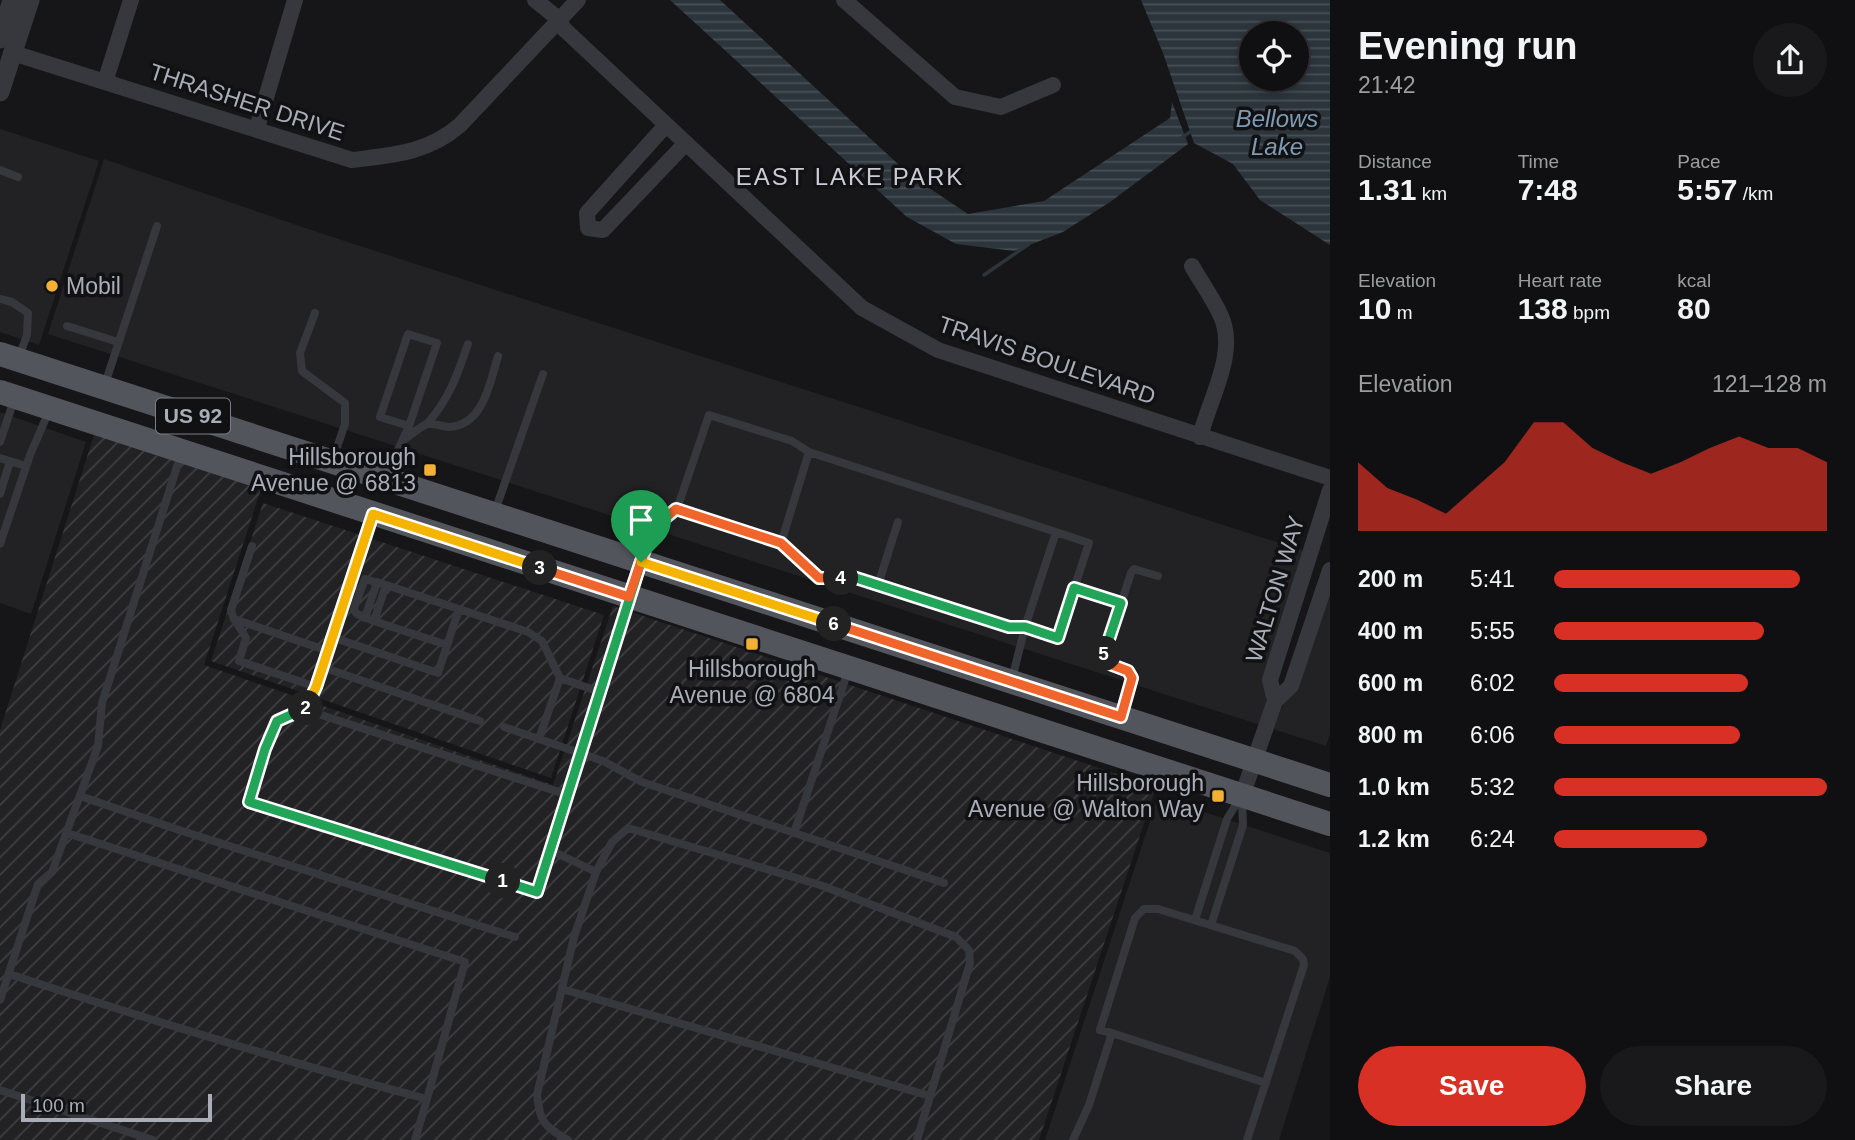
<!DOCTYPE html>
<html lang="en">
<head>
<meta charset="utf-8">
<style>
	body { margin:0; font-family:Arial,sans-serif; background:#19191b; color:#f1f3f6; height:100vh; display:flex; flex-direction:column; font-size:26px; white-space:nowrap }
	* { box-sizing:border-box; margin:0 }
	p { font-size:23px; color:#9c9d9f }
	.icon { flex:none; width:38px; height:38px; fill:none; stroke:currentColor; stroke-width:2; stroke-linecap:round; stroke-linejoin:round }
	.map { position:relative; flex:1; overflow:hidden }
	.panel { display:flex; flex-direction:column; background:#101012; width:525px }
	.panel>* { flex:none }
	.buttons { position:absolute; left:1239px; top:21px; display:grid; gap:14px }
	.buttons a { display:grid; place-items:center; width:70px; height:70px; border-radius:50%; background:#101012; box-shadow:0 4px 10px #0003,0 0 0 2px #303032; font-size:35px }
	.scale { position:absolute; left:21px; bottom:18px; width:191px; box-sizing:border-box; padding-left:7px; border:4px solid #a8adb8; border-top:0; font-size:19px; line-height:24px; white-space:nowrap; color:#a8adb8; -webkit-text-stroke:5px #111113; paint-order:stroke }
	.pin { position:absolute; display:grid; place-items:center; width:60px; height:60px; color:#fff; margin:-72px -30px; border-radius:50% 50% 50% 0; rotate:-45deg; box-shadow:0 0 7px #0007 }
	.pin .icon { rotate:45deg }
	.km { position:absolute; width:35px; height:35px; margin:-18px; border-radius:50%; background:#222; color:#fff; font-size:19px; line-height:35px; text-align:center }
	.round { display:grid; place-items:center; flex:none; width:74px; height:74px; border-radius:37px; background:#19191b }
	.head { display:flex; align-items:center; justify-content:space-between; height:119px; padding:0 28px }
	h1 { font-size:38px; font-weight:600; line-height:52px }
	.stats { display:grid; grid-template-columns:repeat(3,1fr); gap:10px; height:119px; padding:7px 28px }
	.stats div { display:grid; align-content:center }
	.stats b { font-size:30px; font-weight:600 }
	.stats small { font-size:19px; font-weight:400 }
	.stats p { font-size:19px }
	.chart { height:196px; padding:14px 28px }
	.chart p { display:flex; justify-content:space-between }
	.chart svg { width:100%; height:126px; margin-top:7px; fill:#d93025; opacity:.7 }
	.cta { display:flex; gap:14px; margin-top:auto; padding:14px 28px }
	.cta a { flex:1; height:80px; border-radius:42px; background:#d93025; color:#fff; font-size:28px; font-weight:600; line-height:80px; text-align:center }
	.cta a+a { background:#19191b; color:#f1f3f6 }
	ul { padding:0 28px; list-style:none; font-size:23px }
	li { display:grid; grid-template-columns:112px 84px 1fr; align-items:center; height:52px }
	li i { height:18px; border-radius:9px; background:#d93025 }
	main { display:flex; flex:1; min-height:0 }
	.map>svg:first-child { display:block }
	.built { fill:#222225 }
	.industrial { fill:url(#industrial-furrows) }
	.water { fill:url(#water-rules); fill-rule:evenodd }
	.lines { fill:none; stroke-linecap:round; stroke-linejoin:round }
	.stream { stroke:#2c353c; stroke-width:3.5 }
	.service { stroke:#37383d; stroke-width:8 }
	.minor { stroke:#37383d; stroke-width:16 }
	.tertiary { stroke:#37383d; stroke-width:19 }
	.primary { stroke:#53555c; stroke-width:24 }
	.split-1-casing { stroke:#fff; stroke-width:14 }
	.split-2-casing { stroke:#fff; stroke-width:14 }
	.split-3-casing { stroke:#fff; stroke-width:14 }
	.split-4-casing { stroke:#fff; stroke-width:14 }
	.split-5-casing { stroke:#fff; stroke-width:14 }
	.split-6-casing { stroke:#fff; stroke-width:14 }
	.split-7-casing { stroke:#fff; stroke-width:14 }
	.split-1 { stroke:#22a559; stroke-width:9 }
	.split-2 { stroke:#22a559; stroke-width:9 }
	.split-3 { stroke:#f5b400; stroke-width:9 }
	.split-4 { stroke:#f0652b; stroke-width:9 }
	.split-5 { stroke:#22a559; stroke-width:9 }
	.split-6 { stroke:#f0652b; stroke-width:9 }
	.split-7 { stroke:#f5b400; stroke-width:9 }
	.poi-dot { fill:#f2b134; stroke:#111113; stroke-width:2.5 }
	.labels { text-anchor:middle; stroke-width:7; stroke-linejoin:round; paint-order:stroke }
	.shield { fill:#111113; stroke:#7b7e86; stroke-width:2 }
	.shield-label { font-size:21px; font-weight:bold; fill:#a8adb8 }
	.street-label { font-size:23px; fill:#a8adb8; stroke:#111113 }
	.poi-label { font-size:23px; fill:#a8adb8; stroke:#111113; text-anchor:end }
	.water-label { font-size:24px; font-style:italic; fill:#7f9bb3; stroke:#111113 }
	.neighbourhood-label { font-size:24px; letter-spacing:2px; fill:#c9ccd4; stroke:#111113 }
</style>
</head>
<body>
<main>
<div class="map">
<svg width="1330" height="1140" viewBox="0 0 1330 1140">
	<defs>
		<pattern id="industrial-furrows" width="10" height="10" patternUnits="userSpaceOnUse" patternTransform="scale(1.75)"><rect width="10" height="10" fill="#222225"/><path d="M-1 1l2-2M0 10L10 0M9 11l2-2" fill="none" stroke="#3f3f43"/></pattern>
		<pattern id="water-rules" width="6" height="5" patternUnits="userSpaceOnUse" patternTransform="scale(1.75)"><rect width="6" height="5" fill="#2c353c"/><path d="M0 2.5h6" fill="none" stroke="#485056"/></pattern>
	</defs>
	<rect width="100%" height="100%" fill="#161618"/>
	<!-- built -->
	<path class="built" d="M0,129L99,161L39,345L0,332Z
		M104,159L320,233L1304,551L1266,701L1267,703L1260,725L48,334Z
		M0,412L86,442L31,614L0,603Z
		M1330,591V734L1326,746L1273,729Z
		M1158,797L1330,853V977L1279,1140H1045Z"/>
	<!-- industrial -->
	<path class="industrial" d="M94,435L261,489L204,665L553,785L613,606L1156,787L1039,1140H0V730Z
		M263,503L604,615L551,778L211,661Z"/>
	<!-- water -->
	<path class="water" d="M670,0H720L911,176L968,214L1044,201L1170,118L1172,102L1188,144L1110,202L1063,232L1014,251L956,244L907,217Z
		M1141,0H1330V245L1260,200L1233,164L1194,143L1163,53ZM1297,33V79H1251V33Z"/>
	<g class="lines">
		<!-- stream -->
		<path class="stream" d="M1181,138L1190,132
			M984,275L1029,244"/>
		<!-- service -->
		<path class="service" d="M0,170L18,177
			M0,299L12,302L28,313L27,335L19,357
			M315,313L300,353L302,371L345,403V424L333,459
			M67,326L118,342
			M105,384L157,226
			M427,424C449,399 457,376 468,344
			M405,439C411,435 420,426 428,424C434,423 443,427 449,427C484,425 490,382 498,356
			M0,442L14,400
			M809,452L1056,532
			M0,458L26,466
			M386,476L409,426L380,417L408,334L437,343L409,426
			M0,494L10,461
			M676,509L781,543L819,578L825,580L853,577L1009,627H1025L1058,637L1089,543L1056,532L1025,627L1012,679
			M495,511L543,374
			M372,516L332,637L438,673L459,609L528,632L542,641L560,678L600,692
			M0,544L30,455L49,411
			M252,546L231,610L233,617L246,638L239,661L316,687
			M642,559L652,529L675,511L679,503L709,415L792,441L809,452L781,543
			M386,585L365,579L355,605L354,610L357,614L374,621L386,585L459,609
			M878,585L898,522
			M1074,588L1121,603
			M365,618L377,582
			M234,619L328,651
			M374,621L447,645
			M332,637L308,707L277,721L265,749L249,802L537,892L628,600
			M322,667L480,721
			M560,678L539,739L603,761L642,782L944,883
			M308,707L318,714L568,795
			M1122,714L1132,678L1128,671L1107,663L1104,655L1131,573L1134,569L1158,576
			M504,727L539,739
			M80,796L176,829L515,937
			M67,833L465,962L427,1099
			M794,833L848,671
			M550,850L596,872
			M1195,920L1227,819L1240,798
			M1211,925L1243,825L1242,800
			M9,974C147,1019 286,1062 427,1099L415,1140
			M562,989L930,1096
			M0,1000L38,884L52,872L98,746L102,703L181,454
			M1112,1033L1100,1030L1135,918L1144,909H1158L1295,951L1303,959L1304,965L1247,1140
			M0,1090L153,1140
			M568,1140C544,1126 540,1123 537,1095L574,937L596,872L612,842L628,828L820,885L956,937L969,950L970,963L917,1140
			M1073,1140L1089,1105L1112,1033L1266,1083"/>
		<!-- minor -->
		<path class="minor" d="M535,0L560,20L563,28L862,308L938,350L1330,478
			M844,0L955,97L1001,107L1053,85
			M13,53L352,160C393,155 428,153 460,125L578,0
			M105,82L131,0
			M666,125L587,213L588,228L603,230L686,143
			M257,128L295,0
			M1192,266C1201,282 1212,297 1220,314C1239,352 1209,399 1200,437
			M1275,701L1270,680L1330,490
			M1242,796L1275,701L1291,686L1330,570"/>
		<!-- tertiary -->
		<path class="tertiary" d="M0,39L12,0
			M0,92L30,0"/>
		<!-- primary -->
		<path class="primary" d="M0,354L1330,785
			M0,392L1330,824"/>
	</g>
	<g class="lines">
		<!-- split-1 casing -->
		<g class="split-1-casing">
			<path id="split-1" d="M503,881L537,892L641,562"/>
		</g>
		<!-- split-2 casing -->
		<g class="split-2-casing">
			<path id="split-2" d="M306,708L277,721L265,749L249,802L503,881"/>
		</g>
		<!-- split-3 casing -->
		<g class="split-3-casing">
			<path id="split-3" d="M306,708L316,687L373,514L540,568"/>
		</g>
		<!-- split-4 casing -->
		<g class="split-4-casing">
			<path id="split-4" d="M540,568L629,597L652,529L676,509L781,543L819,578H841"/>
		</g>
		<!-- split-5 casing -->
		<g class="split-5-casing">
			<path id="split-5" d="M841,578L853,577L1009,627H1025L1058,638L1074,588L1121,603L1104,654"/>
		</g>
		<!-- split-6 casing -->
		<g class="split-6-casing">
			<path id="split-6" d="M834,624L1121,717L1132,678L1128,671L1107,663L1104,654"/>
		</g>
		<!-- split-7 casing -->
		<g class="split-7-casing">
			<path id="split-7" d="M641,562L834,624"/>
		</g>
		<!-- split-1 -->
		<use href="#split-1" class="split-1"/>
		<!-- split-2 -->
		<use href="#split-2" class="split-2"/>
		<!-- split-3 -->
		<use href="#split-3" class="split-3"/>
		<!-- split-4 -->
		<use href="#split-4" class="split-4"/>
		<!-- split-5 -->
		<use href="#split-5" class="split-5"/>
		<!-- split-6 -->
		<use href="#split-6" class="split-6"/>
		<!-- split-7 -->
		<use href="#split-7" class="split-7"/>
	</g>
	<!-- markers -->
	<g class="poi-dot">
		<circle cx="52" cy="286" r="7"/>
		<rect x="423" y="463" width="14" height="14" rx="3.5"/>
		<rect x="745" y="637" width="14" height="14" rx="3.5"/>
		<rect x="1211" y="789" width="14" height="14" rx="3.5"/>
	</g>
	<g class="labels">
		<!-- shield labels -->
		<rect class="shield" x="156" y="398.5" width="74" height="35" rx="5"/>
		<g class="shield-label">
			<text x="193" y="423">US 92</text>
		</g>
		<!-- street labels -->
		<g class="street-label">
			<text transform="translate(247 102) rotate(18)" y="8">THRASHER DRIVE</text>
			<text transform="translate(1047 360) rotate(19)" y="8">TRAVIS BOULEVARD</text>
			<text transform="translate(1275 589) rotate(-73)" y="8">WALTON WAY</text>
		</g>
		<!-- poi labels -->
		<g class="poi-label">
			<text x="66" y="294" text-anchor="start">Mobil</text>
			<text x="416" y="465">Hillsborough<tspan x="416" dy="26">Avenue @ 6813</tspan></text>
			<text x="752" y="677" text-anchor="middle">Hillsborough<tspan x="752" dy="26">Avenue @ 6804</tspan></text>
			<text x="1204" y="791">Hillsborough<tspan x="1204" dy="26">Avenue @ Walton Way</tspan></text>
		</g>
		<!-- water labels -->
		<g class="water-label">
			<text x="1277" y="127">Bellows<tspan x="1277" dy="28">Lake</tspan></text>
		</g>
		<!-- neighbourhood labels -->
		<g class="neighbourhood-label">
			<text x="850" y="185">EAST LAKE PARK</text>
		</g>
	</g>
</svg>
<div class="buttons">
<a><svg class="icon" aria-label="locate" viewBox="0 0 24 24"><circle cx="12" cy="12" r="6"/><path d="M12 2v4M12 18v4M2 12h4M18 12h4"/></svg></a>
</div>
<div class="scale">100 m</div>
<div class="pin" style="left:641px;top:562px;background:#1e9e55"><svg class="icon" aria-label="arrive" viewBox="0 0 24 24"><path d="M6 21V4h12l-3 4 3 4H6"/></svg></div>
<b class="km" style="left:503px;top:881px">1</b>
<b class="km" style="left:306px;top:708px">2</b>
<b class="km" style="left:540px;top:568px">3</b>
<b class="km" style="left:841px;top:578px">4</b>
<b class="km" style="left:1104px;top:654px">5</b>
<b class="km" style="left:834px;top:624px">6</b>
</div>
<section class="panel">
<div class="head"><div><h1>Evening run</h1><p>21:42</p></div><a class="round"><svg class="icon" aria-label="share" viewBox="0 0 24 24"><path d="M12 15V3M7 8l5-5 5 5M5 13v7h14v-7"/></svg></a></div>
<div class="stats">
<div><p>Distance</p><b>1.31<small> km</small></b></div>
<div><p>Time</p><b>7:48</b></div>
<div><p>Pace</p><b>5:57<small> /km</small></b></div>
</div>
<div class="stats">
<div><p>Elevation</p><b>10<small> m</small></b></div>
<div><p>Heart rate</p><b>138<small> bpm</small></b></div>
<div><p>kcal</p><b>80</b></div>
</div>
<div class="chart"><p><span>Elevation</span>121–128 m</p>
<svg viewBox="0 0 160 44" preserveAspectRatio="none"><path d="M0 44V20L10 29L20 33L30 38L40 29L50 20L60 6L70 6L80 15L90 20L100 24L110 20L120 15L130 11L140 15L150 15L160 20V44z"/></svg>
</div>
<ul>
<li><b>200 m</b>5:41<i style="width:90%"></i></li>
<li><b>400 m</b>5:55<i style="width:77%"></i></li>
<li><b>600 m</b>6:02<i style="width:71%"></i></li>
<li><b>800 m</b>6:06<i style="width:68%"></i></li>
<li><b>1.0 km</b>5:32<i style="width:100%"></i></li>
<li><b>1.2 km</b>6:24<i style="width:56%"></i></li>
</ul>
<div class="cta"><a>Save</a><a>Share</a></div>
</section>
</main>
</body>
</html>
